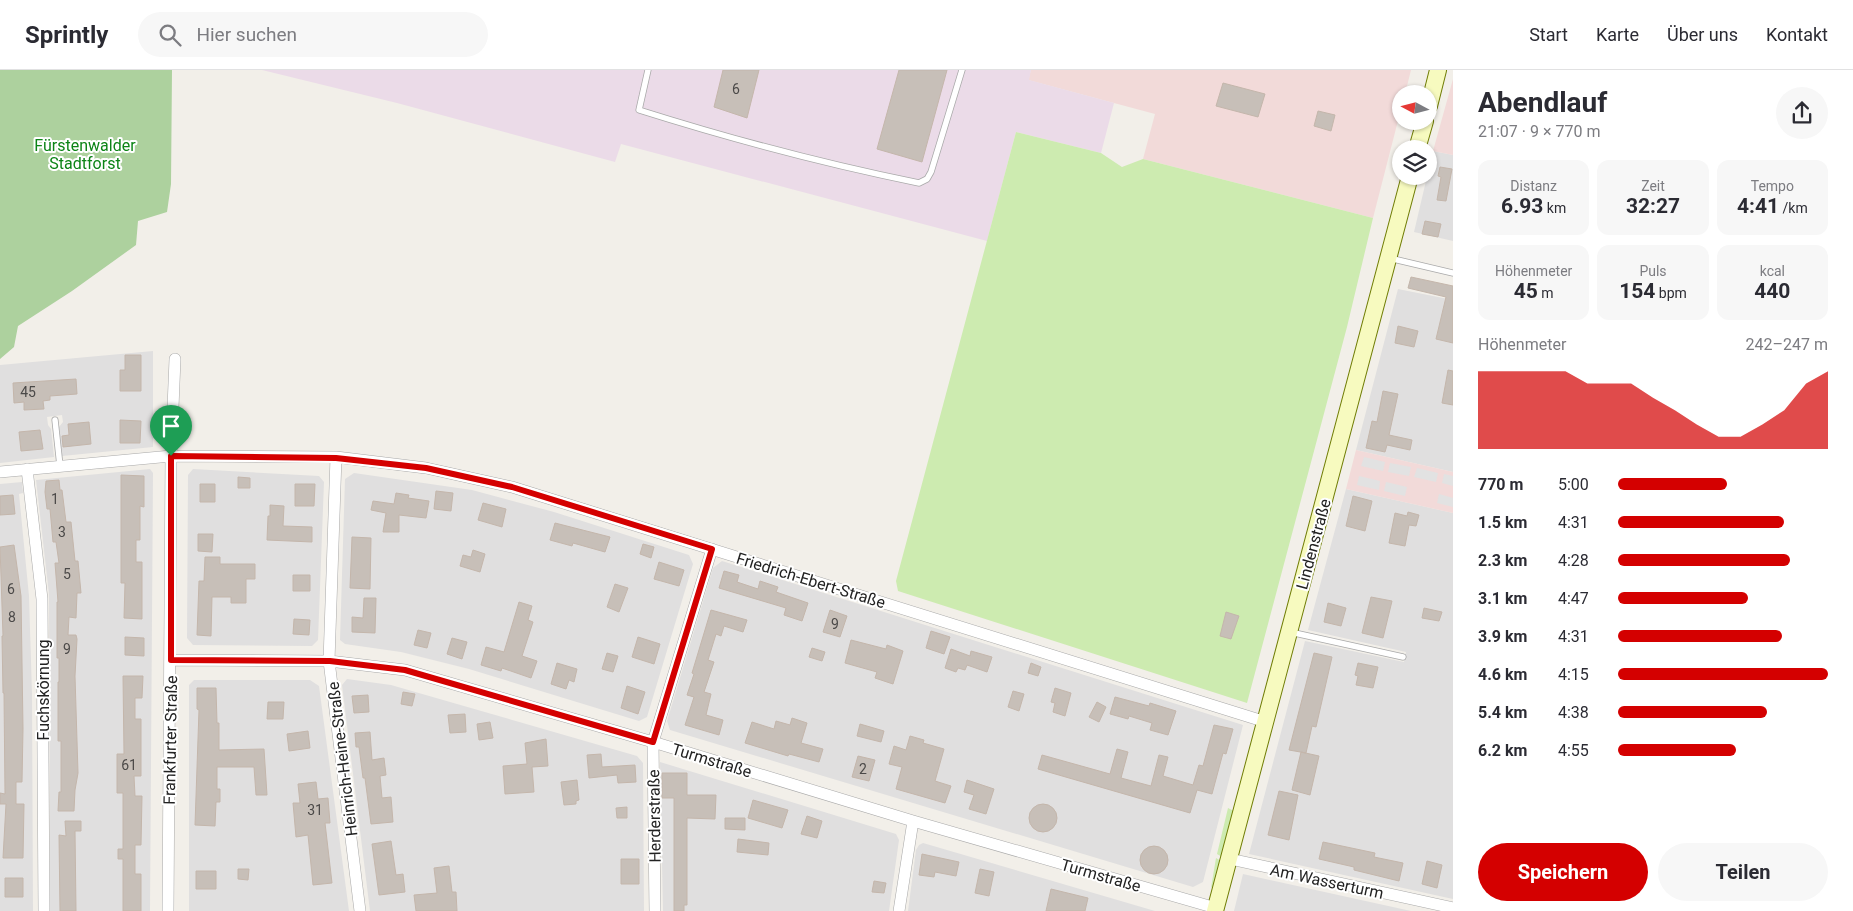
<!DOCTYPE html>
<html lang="de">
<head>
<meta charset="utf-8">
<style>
	body { margin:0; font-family:Roboto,sans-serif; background:#f7f7f7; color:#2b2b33; height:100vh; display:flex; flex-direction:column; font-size:19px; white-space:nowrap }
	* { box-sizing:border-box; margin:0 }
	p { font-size:16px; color:#7c7c81 }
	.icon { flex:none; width:28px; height:28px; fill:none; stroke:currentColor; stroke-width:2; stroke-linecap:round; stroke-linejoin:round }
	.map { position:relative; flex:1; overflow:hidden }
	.side { display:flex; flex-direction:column; background:#fff; width:400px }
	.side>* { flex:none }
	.needle { width:32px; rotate:277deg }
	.tools { position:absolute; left:1392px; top:15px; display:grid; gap:10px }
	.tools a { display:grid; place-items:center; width:45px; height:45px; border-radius:50%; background:#fff; box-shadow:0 1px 4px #0004; font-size:25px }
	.pin { position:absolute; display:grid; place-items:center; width:42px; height:42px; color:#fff; margin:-51px -21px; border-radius:50% 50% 50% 0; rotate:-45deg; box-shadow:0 0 5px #0007 }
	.pin .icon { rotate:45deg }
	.round { display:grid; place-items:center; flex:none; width:52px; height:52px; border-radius:26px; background:#f7f7f7 }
	.summary { display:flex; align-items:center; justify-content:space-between; height:85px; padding:0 25px }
	h1 { font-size:28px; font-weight:700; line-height:38px }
	.figures { display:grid; grid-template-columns:repeat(3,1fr); gap:8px; height:85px; padding:5px 25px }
	.figures div { display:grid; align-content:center; border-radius:12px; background:#f7f7f7; text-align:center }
	.figures b { font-size:21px; font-weight:700 }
	.figures small { font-size:14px; font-weight:400 }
	.figures p { font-size:14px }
	.chart { height:140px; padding:10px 25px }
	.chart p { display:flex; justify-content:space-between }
	.chart svg { width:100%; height:90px; margin-top:5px; fill:#d40000; opacity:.7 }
	.button { display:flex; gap:10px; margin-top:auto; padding:10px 25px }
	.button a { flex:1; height:58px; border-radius:30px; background:#d40000; color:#fff; font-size:20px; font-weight:700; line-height:58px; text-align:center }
	.button a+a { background:#f7f7f7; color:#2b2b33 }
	ul { padding:0 25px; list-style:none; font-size:16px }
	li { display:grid; grid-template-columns:80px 60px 1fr; align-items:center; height:38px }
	li i { height:12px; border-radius:6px; background:#d40000 }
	header { display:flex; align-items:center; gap:30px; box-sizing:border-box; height:70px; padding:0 25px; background:#fff; border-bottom:1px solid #e1e1e2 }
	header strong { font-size:24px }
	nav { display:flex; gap:28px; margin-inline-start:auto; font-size:18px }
	.search { width:350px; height:45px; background:#f7f7f7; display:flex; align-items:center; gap:12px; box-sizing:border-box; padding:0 18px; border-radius:28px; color:#7c7c81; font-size:19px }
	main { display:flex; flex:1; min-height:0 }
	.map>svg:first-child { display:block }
	.residential { fill:#e0dfdf }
	.commercial { fill:#f2dad9 }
	.industrial { fill:#ebdbe8 }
	.grass { fill:#cdebb0 }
	.forest { fill:#add19e }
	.parking { fill:#e2e2e2 }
	.building { fill:#c7bfb8; stroke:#c4b6ab }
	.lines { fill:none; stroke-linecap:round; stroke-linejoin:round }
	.lane-casing { stroke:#a9a9a9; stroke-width:7 }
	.street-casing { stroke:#a9a9a9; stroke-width:12 }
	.secondary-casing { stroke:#707d05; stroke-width:18 }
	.lane { stroke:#fff; stroke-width:5.5 }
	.street { stroke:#fff; stroke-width:11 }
	.secondary { stroke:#f7fabf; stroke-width:16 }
	.route-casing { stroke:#fff; stroke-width:10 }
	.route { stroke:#d40000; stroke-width:6 }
	.labels { text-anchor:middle; stroke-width:4; stroke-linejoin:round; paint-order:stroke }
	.number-label { font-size:14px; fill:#4b4948 }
	.park-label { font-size:16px; fill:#0c8416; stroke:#fff }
	.street-label { font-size:16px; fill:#222; stroke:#fff }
</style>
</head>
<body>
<header>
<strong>Sprintly</strong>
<div class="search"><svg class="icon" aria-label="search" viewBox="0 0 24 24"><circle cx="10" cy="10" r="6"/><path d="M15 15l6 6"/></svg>Hier suchen</div>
<nav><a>Start</a><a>Karte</a><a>Über uns</a><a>Kontakt</a></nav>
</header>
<main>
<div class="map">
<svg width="1453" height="841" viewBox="0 0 1453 841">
	<rect width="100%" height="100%" fill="#f2efe9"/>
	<!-- residential -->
	<path class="residential" d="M1433,81L1453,85V171L1414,162Z
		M1398,219L1453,230V402L1356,380Z
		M153,281V377L62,386L59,357L63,352L62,345L47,347L48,355L51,359L54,387L0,393V295Z
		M150,399L153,403L150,841H50L49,524L36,410Z
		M193,399L319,406L324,412L318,570L312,576L193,575L187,568L188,405Z
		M354,403L472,420L554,442L689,485L693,494L647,647L639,651L469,599L401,582L345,574L340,570L345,409Z
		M22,412L23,423L19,424L29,526L32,624L33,841H0V414Z
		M1346,419L1453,443V829L1249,784L1305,571L1404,592L1406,582L1308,560Z
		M722,491L1243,655L1203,812L1193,817L670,660L667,651L713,498Z
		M347,609L391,615L637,686L643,693L644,841H370L342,615Z
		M194,610H310L319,616L349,841H189V615Z
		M660,692L896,764L899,770L889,841H663Z
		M923,773L1155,841H908L916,780L919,775Z
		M1243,804L1411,841H1234Z"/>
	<!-- commercial -->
	<path class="commercial" d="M1031,0H1411L1405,24H1401V39L1373,148L1143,89L1155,44L1028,10Z
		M1453,9V85L1433,81Z
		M1356,380L1453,402V443L1346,419Z"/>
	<!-- industrial -->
	<path class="industrial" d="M262,0H1031L1029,10L1114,33L1101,83L1016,62L987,171L621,74L615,92L397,33Z"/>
	<!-- grass -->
	<path class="grass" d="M1016,62L1101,83L1122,97L1143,89L1373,148L1347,257L1247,633L898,521L896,511Z
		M1228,738L1234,741L1222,787L1217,784Z
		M1216,788L1221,791L1216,813L1211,818Z"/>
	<!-- forest -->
	<path class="forest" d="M0,0H172L171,114L167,142L138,151L136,175L72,221L18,256L14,277L0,289Z"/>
	<!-- parking -->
	<path class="parking" d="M1364,387L1385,392L1383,401L1361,396Z
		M1390,393L1411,397L1409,406L1388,402Z
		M1417,398L1438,403L1436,412L1414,407Z
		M1444,404L1453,406V416L1442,413Z
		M1359,406L1380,411L1379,420L1357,415Z
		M1386,412L1407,417L1405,426L1384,421Z
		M1439,424L1453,428V437L1437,433Z"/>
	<!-- building -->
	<path class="building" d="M723,0H759L747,48L714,37Z
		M899,0H947L922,92L877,79Z
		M1223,13L1265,24L1258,47L1216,36Z
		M1318,41L1335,45L1331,61L1314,56Z
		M1440,97L1452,99L1446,131L1437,130L1441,107L1438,106Z
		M1425,151L1441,154L1438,167L1422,164Z
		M1411,207L1453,216V273L1436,269L1446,227L1408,218Z
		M1398,256L1418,261L1414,277L1395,273Z
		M125,285H141V321H120V300H125Z
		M1448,300L1453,301V335L1442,333Z
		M76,309L77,324L50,326V330L43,331L44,339L24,340V332L14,333L13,313Z
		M1383,321L1398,324L1389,365L1412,370L1410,380L1387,375L1385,382L1366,378L1372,351L1377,352Z
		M120,350L141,351L140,373H120Z
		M89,352L91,374L63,377L62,366L69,365L68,354Z
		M40,360L43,379L21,381L19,362Z
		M121,405L144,406V437L140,436V470H136V492H142V549L124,548L125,513H121Z
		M238,407L250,408V418H238Z
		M59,410L60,420H62L66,452H71L75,491H78L81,523H77L76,548L69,547L68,565H76L77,569L75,606L78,703L75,720L74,741H58L59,722H61V671H58V612H59V588H57V532H58L55,493H59L56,472H53L50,439H47L45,422L46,411Z
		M200,414H215V432H200Z
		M295,414H315L314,436H295Z
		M436,421L453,423L451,441L434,439Z
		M396,423L409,425L408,428L429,431L426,448L399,445V462H383L386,443L371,440L373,431L394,434Z
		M13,425L15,444L0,445V426Z
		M1353,426L1372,431L1365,461L1346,456Z
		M483,433L506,439L502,457L478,450Z
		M270,435L284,436L283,456L312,457V472L267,470L268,446H270Z
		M1408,442L1419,445L1416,456L1409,455L1405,476L1389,473L1395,443L1407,446Z
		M555,453L610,467L605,482L573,473L572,476L550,470Z
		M198,464H213L212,482L198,481Z
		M352,467L371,468L370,519L350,518Z
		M643,474L654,477L651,488L640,484Z
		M14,475L21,526L23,659L22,712H16V734H24L23,788H3L6,734H0V723L5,724L4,623H3L2,566H3L0,477Z
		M473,480L485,484L480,502L460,496L463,485L471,487Z
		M205,487H220V494H255V509H246V533H231V527H212L211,566L197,565L199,511H204Z
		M659,492L684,500L679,516L654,509Z
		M724,501L739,505L737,512L758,519L760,511L778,517L776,522L808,533L802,551L784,545L786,538L719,518Z
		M293,505H310V521H293Z
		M615,514L628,518L619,542L607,537Z
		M1371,527L1392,531L1383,568L1362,563Z
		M364,528H376L375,563L352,562V547L363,548Z
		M519,532L532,536L528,550L533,552L522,586L537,591L531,608L502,598L501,601L481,595L486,577L504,582Z
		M1328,533L1346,538L1341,556L1324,552Z
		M1424,538L1442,542L1439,551L1422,548Z
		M711,540L747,550L743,562L724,556L721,566L716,564L708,590L714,592L704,622L711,624L706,645L723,650L719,665L685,655L694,627L687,625L694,604L692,603Z
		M830,540L847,546L840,567L823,562Z
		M1226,542L1239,546L1231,569L1220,566Z
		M294,549L310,550L309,565L293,564Z
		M418,560L431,563L427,578L414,575Z
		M931,561L950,567L944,584L926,578Z
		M125,567L144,568V586L125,585Z
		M638,567L660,574L654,594L632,587Z
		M452,568L467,572L462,589L447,584Z
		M851,570L886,579L887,575L903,581L893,614L875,608L877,602L845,593Z
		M812,578L825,582L822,591L809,587Z
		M951,579L970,586L971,581L992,587L987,602L967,595L965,600L958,598L956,602L945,598Z
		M607,583L618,586L613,602L602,599Z
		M1314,583L1332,587L1316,657L1312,656L1306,683L1289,680Z
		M557,593L577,599L574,612L569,610L566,619L551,614Z
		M1031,593L1041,597L1038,606L1028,603Z
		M1358,593L1378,597L1373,618L1356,615L1358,606L1355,605Z
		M123,606H143L142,628H135V649H141V706H134L135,726H142L141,775H135V804H141V841H123V789H118V779H123V723H117V684H124Z
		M627,616L645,622L638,644L621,638Z
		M197,618H216L217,653H219V680L264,679L267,725H256L254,697H217V719H220V732H216L215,756L195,755L199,640L197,639Z
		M1055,618L1071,623L1065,646L1053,642L1055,633L1051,632Z
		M1013,621L1024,624L1019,641L1008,637Z
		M403,622L415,624L412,636L401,634Z
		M368,625L369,642L354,643L352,626Z
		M1115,627L1149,636L1150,633L1176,641L1168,665L1150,660L1152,653L1129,646L1128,649L1110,644Z
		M268,632H284L283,649H267Z
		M1097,632L1106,637L1099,652L1089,647Z
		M465,644L466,662L450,663L448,645Z
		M792,648L807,653L801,673L823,679L819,692L789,684L788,686L745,673L752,652L774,659L776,651L790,655Z
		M490,652L493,668L479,670L477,654Z
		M860,654L884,661L881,672L857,666Z
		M1214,655L1233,659L1226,684L1223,683L1212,724L1197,720L1190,743L1038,699L1042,685L1110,704L1117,679L1128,682L1121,708L1151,716L1159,685L1168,687L1163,706L1193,715L1199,695L1203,696Z
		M308,661L310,678L289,681L287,664Z
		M370,662L372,690L384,688L386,705L380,706L382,728L391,727L393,752L371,754L365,708H363L359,677H356L355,663Z
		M910,666L924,670L923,673L944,679L935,711L951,716L945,733L896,719L902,697L889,694L894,676L906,680Z
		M546,669L548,696L532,697L534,722L505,724L503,696L527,694L525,673Z
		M1301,682L1319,686L1310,725L1292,720Z
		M601,684L602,697L635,695L636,712L618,713L617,705L589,708L587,685Z
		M858,686L875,690L869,711L852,707Z
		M662,703H687V725H716L715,749L687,748V835H684V841H674V728H662Z
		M577,710L579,730L576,731V734L564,735L561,712Z
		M967,710L994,719L986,744L969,739L974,725L964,722Z
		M316,712L318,729L328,728L330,753H325L332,813L313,815L308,765L296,767L293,733H300L298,714Z
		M1279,721L1298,725L1289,770L1268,765Z
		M753,730L788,740L782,758L748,748Z
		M1029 748a14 14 0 1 1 28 0a14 14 0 1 1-28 0Z
		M627,737V748H617L616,738Z
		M807,746L822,751L817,768L801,764Z
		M725,748H745V760L725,759Z
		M65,751H81V761H75L76,841H60L59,765L66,766Z
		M738,769L769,773L768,785L737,782Z
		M391,771L396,805L403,804L405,822L379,825L372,774Z
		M1323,772L1375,783L1374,787L1403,793L1399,811L1354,800V797L1319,789Z
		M1140 790a14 14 0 1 1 28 0a14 14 0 1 1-28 0Z
		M922,784L959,792L956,806L935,802L934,807L919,805Z
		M621,789H639V814H621Z
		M1427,791L1442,795L1437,818L1422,814Z
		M449,796L452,822H456L457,841H416L414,825L437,823L434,798Z
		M238,799H249L248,810L238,809Z
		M980,799L994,802L989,826L975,823Z
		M196,801H216V819H196Z
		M5,808H23V827H5Z
		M874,811L886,813L884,823L872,822Z
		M1051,819L1088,828L1085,841H1046Z"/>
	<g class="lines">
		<!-- lane casing -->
		<g class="lane-casing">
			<path id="lane" d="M648,0L639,40C731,69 825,94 919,113L927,109L931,102L962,0
				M1389,188L1453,203
				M55,350L60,396
				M1290,562L1403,587"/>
		</g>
		<!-- street casing -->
		<g class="street-casing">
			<path id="street" d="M336,387L329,591L360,841
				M27,399L42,529L44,841
				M0,402L171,386L336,387L426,398L512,417L1266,652
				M171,590L329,591L405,600L653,672L913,751L1216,838
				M1230,789L1453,838
				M168,841L171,386L175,289
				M655,841L653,672L712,479
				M899,841L913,751"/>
		</g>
		<!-- secondary casing -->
		<g class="secondary-casing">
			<path id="secondary" d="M1429,36L1438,0
				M1417,79L1425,51
				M1215,841L1410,106"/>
		</g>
		<!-- lane -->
		<use href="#lane" class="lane"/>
		<!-- street -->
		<use href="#street" class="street"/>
		<!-- secondary -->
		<use href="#secondary" class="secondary"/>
	</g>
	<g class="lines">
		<!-- route casing -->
		<g class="route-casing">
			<path id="route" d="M171,386L336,388L426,398L512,417L712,479L653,672L405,600L330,591L171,590Z"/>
		</g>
		<!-- route -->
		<use href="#route" class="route"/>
	</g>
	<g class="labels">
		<!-- number labels -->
		<g class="number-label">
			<text x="736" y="24">6</text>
			<text x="28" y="327">45</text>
			<text x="55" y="434">1</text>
			<text x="62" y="467">3</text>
			<text x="67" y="509">5</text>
			<text x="11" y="524">6</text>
			<text x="12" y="552">8</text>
			<text x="835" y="559">9</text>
			<text x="67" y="584">9</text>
			<text x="129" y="700">61</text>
			<text x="863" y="704">2</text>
			<text x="315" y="745">31</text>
		</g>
		<!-- park labels -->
		<g class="park-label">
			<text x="85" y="81">Fürstenwalder<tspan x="85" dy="18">Stadtforst</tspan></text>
		</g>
		<!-- street labels -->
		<g class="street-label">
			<text transform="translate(1313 474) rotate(-75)" y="6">Lindenstraße</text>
			<text transform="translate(811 510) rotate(17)" y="6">Friedrich-Ebert-Straße</text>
			<text transform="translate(43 620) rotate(-90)" y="6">Fuchskörnung</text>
			<text transform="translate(170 670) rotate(-89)" y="6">Frankfurter Straße</text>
			<text transform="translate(342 689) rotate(-97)" y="6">Heinrich-Heine-Straße</text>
			<text transform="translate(712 690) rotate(17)" y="6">Turmstraße</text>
			<text transform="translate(654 746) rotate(-91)" y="6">Herderstraße</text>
			<text transform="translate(1101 805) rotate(16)" y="6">Turmstraße</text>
			<text transform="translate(1327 811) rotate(12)" y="6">Am Wasserturm</text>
		</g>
	</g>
</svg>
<div class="tools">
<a><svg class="needle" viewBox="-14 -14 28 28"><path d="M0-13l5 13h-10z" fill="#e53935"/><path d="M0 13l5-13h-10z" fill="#7c7c81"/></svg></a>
<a><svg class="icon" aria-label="layers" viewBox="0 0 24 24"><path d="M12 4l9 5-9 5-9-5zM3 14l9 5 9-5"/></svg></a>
</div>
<div class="pin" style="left:171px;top:386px;background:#1e9e55"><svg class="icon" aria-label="arrive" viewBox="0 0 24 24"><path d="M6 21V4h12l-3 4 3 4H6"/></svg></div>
</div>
<section class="side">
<div class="summary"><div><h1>Abendlauf</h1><p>21:07 · 9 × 770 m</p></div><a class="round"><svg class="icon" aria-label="share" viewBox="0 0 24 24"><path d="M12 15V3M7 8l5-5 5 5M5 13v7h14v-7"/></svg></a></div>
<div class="figures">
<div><p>Distanz</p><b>6.93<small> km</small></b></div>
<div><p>Zeit</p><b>32:27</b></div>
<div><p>Tempo</p><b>4:41<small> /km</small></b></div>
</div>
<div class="figures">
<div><p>Höhenmeter</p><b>45<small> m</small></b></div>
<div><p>Puls</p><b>154<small> bpm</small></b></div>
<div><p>kcal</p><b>440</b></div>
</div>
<div class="chart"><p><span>Höhenmeter</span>242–247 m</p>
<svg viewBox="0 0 160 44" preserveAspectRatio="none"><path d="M0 44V6L10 6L20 6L30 6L40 6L50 12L60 12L70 12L80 19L90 25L100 32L110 38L120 38L130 32L140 25L150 12L160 6V44z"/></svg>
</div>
<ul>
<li><b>770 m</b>5:00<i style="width:52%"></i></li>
<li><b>1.5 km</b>4:31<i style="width:79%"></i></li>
<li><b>2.3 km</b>4:28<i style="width:82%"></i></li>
<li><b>3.1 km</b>4:47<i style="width:62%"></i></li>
<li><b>3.9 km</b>4:31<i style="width:78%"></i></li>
<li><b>4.6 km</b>4:15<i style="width:100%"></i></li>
<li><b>5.4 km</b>4:38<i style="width:71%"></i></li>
<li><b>6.2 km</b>4:55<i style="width:56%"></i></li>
</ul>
<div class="button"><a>Speichern</a><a>Teilen</a></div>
</section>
</main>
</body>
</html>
